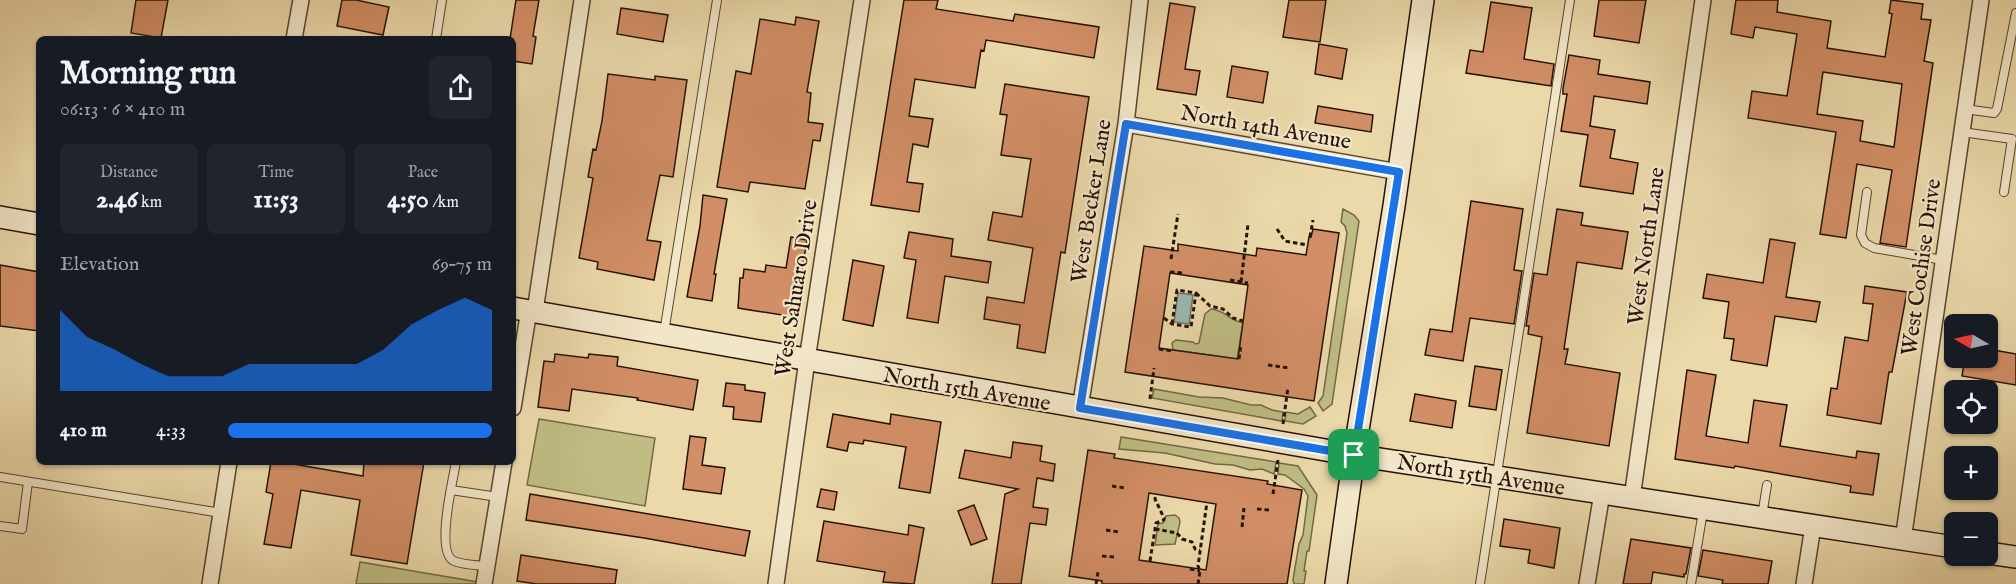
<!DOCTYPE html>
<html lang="en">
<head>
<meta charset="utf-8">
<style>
	body { margin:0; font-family:"IM FELL English",serif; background:#20242c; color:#f1f3f6; height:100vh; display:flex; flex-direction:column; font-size:22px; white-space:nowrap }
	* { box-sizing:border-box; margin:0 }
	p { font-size:20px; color:#9ea1a6 }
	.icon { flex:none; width:33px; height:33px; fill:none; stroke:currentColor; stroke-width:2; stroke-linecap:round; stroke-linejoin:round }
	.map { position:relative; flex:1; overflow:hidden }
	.sheet { position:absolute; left:36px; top:36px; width:480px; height:429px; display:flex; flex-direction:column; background:#171b24; border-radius:9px; box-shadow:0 2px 4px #0004 }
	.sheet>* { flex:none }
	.needle { width:39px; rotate:279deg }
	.buttons { position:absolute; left:1944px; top:314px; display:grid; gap:12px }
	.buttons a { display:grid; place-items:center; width:54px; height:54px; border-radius:9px; background:#171b24; box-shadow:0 2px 4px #0004; font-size:30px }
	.pin { position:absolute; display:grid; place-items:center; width:51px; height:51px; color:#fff; margin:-26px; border-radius:12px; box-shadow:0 3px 9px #0006 }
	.round { display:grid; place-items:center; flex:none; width:63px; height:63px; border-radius:9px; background:#20242c }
	.summary { display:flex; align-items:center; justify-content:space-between; height:102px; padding:0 24px }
	h1 { font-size:33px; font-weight:800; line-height:45px }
	.figures { display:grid; grid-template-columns:repeat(3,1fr); gap:9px; height:102px; padding:6px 24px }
	.figures div { display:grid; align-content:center; border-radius:9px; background:#20242c; text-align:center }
	.figures b { font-size:26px; font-weight:800 }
	.figures small { font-size:16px; font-weight:400 }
	.figures p { font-size:16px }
	.chart { height:168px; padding:12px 24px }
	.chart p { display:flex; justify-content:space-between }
	.chart svg { width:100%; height:108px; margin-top:6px; fill:#1a73e8; opacity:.7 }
	ul { padding:0 24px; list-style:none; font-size:20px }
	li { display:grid; grid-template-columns:96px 72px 1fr; align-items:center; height:45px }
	li i { height:15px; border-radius:8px; background:#1a73e8 }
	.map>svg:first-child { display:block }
	.green { fill:#bfbd83; stroke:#736845; stroke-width:1.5 }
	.water { fill:#9bb8b2; stroke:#6d766e; stroke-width:1.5 }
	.building { fill:#d28e66; stroke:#271207; stroke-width:1.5; fill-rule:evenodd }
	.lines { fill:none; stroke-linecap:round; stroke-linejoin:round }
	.lane-casing { stroke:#584430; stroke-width:10 }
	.street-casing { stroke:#584430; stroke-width:18 }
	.secondary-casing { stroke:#271207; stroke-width:24 }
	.path { stroke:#271207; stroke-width:3; stroke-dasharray:4.5 3; stroke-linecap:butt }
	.lane { stroke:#f2e6c8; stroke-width:8 }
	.street { stroke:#f2e6c8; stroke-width:15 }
	.secondary { stroke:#f2e6c8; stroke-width:21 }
	.route-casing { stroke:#fff; stroke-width:12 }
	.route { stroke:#1a73e8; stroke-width:8 }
	.labels { text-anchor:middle; stroke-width:4.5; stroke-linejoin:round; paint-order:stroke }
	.street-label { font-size:22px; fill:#271207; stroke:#f2e6c8 }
</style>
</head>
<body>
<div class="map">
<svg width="2016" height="584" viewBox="0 0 2016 584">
	<rect width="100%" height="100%" fill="#ebd9aa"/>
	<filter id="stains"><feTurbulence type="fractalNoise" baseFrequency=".00333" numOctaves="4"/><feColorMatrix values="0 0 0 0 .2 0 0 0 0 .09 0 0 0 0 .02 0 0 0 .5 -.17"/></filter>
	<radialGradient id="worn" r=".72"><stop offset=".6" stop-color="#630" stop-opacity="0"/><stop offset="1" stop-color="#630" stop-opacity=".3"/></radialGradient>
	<!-- green -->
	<path class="green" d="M1343,209L1354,215L1359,221L1332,404L1323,411L1318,403L1323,396L1347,233L1345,226L1341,222Z
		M1211,309C1227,311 1228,320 1243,323L1237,359L1173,350L1172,343L1176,340L1193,342L1196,344L1199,343L1205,314Z
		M1154,389L1199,397L1223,398L1251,405H1261L1272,410L1283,412L1282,421L1152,398Z
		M1310,407L1316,416L1303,424L1285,421L1286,412L1298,414Z
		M539,419L655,438L645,506L527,485Z
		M1121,437L1276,462L1274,474L1262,469L1250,470L1233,465L1215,464L1165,453L1119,449Z
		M1279,463L1298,466L1317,495L1309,551H1307L1304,571H1306L1304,584H1294L1293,580L1299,544L1303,535L1308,496L1304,489L1285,475L1278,474Z
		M1175,515L1179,518L1180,522L1175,544L1155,545L1158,524L1163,523L1166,516Z
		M360,562L478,582L485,584H356Z"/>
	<!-- water -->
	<path class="water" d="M1178,293L1193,295L1189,324L1174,322Z"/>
	<!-- building -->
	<path class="building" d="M136,0H168L161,38L131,33Z
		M342,0H356L389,7L383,35L337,26Z
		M516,0H539L533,36L536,37L532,64L513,61V39H510Z
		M904,0H938L936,9L1013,21L1015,14L1099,27L1094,58L986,40L984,51L981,50L975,88L915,79L909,116L933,119L928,147L913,144L907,182L923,184L919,212L871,205Z
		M1289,0H1326L1320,42L1283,37Z
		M1599,0H1646L1639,43L1594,36Z
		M1736,0H1778L1777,12L1831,21L1827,48L1885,57L1892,14L1889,13L1891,0L1923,4L1921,19L1931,20L1924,61L1933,63L1906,247L1880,243L1892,170L1857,164L1846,238L1820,234L1836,132L1748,118L1752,91L1787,96L1797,34L1755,27L1753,38L1731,34ZM1823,72L1902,84L1894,147L1860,141L1863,121L1817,114Z
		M1491,2L1532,8L1524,59L1554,64L1551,86L1466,73L1470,50L1483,52Z
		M1170,3L1195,7L1185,69L1200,71L1196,95L1157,89Z
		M621,8L668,15L663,42L617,34Z
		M796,17L819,21L807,92L811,93L808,122L823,124L820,141L813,140L805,189L750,182L748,192L717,187L736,71L751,74L760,19L795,25Z
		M1319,44L1347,49L1342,79L1315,74Z
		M1569,55L1600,60L1598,74L1650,82L1647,104L1594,96L1590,126L1615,130L1610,158L1638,163L1633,194L1580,186L1588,135L1561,131L1567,94H1563V88Z
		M1232,66L1268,72L1263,103L1227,97Z
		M608,74L655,80V76L687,80L673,177L660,175L647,240L661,242L654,280L597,269L598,262L579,258L593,178L588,177L593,149L596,150L602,121Z
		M1005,84L1089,97L1065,253L1061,252L1045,353L1017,348L1020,325L984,319L987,297L1024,303L1033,248L988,240L993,212L1022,217L1031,159L1001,155L1007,115L1000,114Z
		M1318,106L1373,115L1371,132L1315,123Z
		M703,195L727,199L714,274H716L712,301L687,297L700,226Z
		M1471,201L1523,209L1514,270L1522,271L1514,324L1470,318L1463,361L1425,355L1430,329L1452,332Z
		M1557,209L1583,213L1581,225L1628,232L1622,269L1577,262L1564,349H1568L1565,364L1620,373L1609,446L1527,433L1542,337L1528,334L1529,326H1526L1534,273L1547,275Z
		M1313,229L1339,233L1314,401L1125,372L1144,246L1178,251V244L1256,256L1257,248L1306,255L1309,237H1311ZM1170,273L1248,285L1238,359L1159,348Z
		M909,232L953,239L951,256L991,262L988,283L945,276L938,323L907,318L916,260L904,258Z
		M791,237L807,240L794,317L738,308L740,278H743L744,269L765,272L766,265L786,268Z
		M1770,239L1795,243L1786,297L1820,302L1816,322L1775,316L1767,366L1731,360L1734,339L1724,338L1729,302L1703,298L1707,274L1763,283Z
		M853,260L884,266L873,326L843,320Z
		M0,265L39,272V331L0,326Z
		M1865,286L1907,292L1892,372H1889L1881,424L1827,415L1831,388L1837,389L1845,337L1868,341L1873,304L1863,303Z
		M1988,349L2016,354V385L1962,376L1965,357H1988Z
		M555,354L588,358L589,354L618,357L617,366L698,380L693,410L637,400L638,398L572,389L569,411L538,407L544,361L554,362Z
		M1475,366L1502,370L1496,410L1469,406Z
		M1687,370L1716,375L1706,436L1748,443L1754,400L1787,405L1780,446L1856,458L1857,451L1879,454L1873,495L1850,492L1851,486L1735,466L1734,468L1675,459Z
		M726,383L745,385V390L765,393L761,422L733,419L734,407L723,406Z
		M1415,394L1456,401L1452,428L1410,421Z
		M833,414L890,424L891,414L941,422L930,493L899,488L906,447L864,440L863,444L849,442L847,451L827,447Z
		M690,436L706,438L702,465L725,468L721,494L683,489Z
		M1013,442L1042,446L1040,461L1055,464L1053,481L1037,478L1033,507L1048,509L1046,525L1030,523L1021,584H992L1005,494L1018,489L959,478L965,450L1011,458Z
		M1088,450L1115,454L1114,458L1268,481L1267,484L1302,490L1287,584H1102V581L1069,576ZM1149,493L1216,504L1206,570L1139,560Z
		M271,462H282L363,476L364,462H424L407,564L351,555L360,500L301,490L291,548L264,544L273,494L266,492Z
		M821,489L837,492L834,510L817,507Z
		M530,494L750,531L745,556L644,538L526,520Z
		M974,505L987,539L971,545L958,511Z
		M1504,519L1560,528L1554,568L1528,563L1530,550L1500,546Z
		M824,521L908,535L909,525L924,528L914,584L883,582L885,572L817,561Z
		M1631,539L1691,548L1686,574H1684V577L1653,572L1651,584H1623Z
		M1703,550L1772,561L1768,584H1722L1723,580L1698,576Z
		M521,555L617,570L615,584H537L517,581Z"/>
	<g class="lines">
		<!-- lane casing -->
		<g class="lane-casing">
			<path id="lane" d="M436,39L442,0
				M1965,109L1994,113L1997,109L2016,13
				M1962,132L2012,139L2004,192
				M1867,192L1861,235L1865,243L1874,248L1943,260
				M664,333L717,0
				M456,462C453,480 435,553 454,561C463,565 477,565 487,566
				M0,477L221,513
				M451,490L498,497
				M1762,516L1767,485
				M0,526L22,529L28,482
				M1480,584L1570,0
				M1691,584L1703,511"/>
		</g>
		<!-- street casing -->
		<g class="street-casing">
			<path id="street" d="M294,39L301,0
				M1126,124L1399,172
				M535,311L582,0
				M513,408L529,310
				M1080,408L1126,124L1140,0
				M1632,498L1703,0
				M1903,540L1981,0
				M210,584L229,462
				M484,584L504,462
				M776,584L807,360L862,0
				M1587,584L1602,493
				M1804,584L1813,526"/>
		</g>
		<!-- secondary casing -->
		<g class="secondary-casing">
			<path id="secondary" d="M0,217L39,224
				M513,308L1354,455L1954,547
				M1988,553L2016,557
				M1336,584L1354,455L1394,206L1423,0"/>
		</g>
		<!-- path -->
		<path class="path" d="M1277,229L1285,241L1307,245
			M1310,237L1313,220
			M1171,259L1178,214
			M1170,272L1183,273
			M1230,280L1248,283
			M1241,282L1248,224
			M1196,293L1210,306L1223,309L1233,318L1243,321
			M1164,318L1172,324L1191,327L1196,293L1177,290L1172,324
			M1159,349L1172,351
			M1239,359L1241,345
			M1268,365L1289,368
			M1150,399L1154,368
			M1283,424L1288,387
			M1112,486L1125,488
			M1273,494L1278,460
			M1257,509L1269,510
			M1242,527L1244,508
			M1155,529L1177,533L1182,539L1192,542L1195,549L1200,550
			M1106,530L1119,532
			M1102,556L1114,557
			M1150,561L1156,523L1164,520V518L1155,499L1156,494
			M1190,569L1200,571
			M1096,584L1098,572
			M1198,584L1200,571L1198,566L1207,502"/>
		<!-- lane -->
		<use href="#lane" class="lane"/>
		<!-- street -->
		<use href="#street" class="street"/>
		<!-- secondary -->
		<use href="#secondary" class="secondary"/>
	</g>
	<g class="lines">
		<!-- route casing -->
		<g class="route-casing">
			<path id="route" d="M1126,124L1399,172L1354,455L1080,408Z"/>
		</g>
		<!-- route -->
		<use href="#route" class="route"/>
	</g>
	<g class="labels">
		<!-- street labels -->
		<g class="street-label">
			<text transform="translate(1266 126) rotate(10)" y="8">North 14th Avenue</text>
			<text transform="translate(1090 201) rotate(-81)" y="8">West Becker Lane</text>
			<text transform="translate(1645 246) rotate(-82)" y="8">West North Lane</text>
			<text transform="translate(1920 267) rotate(-82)" y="8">West Cochise Drive</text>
			<text transform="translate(795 288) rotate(-81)" y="8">West Sahuaro Drive</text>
			<text transform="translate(967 388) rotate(10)" y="8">North 15th Avenue</text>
			<text transform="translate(1481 474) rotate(9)" y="8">North 15th Avenue</text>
		</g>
	</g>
	<rect width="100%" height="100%" filter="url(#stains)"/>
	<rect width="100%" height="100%" fill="url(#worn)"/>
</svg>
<div class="buttons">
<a><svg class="needle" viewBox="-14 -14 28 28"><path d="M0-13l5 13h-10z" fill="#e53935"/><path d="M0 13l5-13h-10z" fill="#9ea1a6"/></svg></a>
<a><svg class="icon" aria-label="locate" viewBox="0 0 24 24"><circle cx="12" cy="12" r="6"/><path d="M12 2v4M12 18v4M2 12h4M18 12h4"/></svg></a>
<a>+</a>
<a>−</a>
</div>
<div class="pin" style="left:1354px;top:455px;background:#1e9e55"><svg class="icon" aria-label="arrive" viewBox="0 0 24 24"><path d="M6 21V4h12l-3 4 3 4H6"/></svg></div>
<section class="sheet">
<div class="summary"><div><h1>Morning run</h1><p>06:13 · 6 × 410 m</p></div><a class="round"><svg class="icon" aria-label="share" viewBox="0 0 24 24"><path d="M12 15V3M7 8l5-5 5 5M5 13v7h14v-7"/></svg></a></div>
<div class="figures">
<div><p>Distance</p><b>2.46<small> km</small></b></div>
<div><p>Time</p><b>11:53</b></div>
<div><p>Pace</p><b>4:50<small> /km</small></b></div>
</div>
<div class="chart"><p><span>Elevation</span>69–75 m</p>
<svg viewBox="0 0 160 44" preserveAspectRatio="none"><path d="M0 44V11L10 22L20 27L30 33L40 38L50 38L60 38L70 33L80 33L90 33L100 33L110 33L120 27L130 17L140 11L150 6L160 11V44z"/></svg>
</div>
<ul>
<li><b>410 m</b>4:33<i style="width:100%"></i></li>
</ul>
</section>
</div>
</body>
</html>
